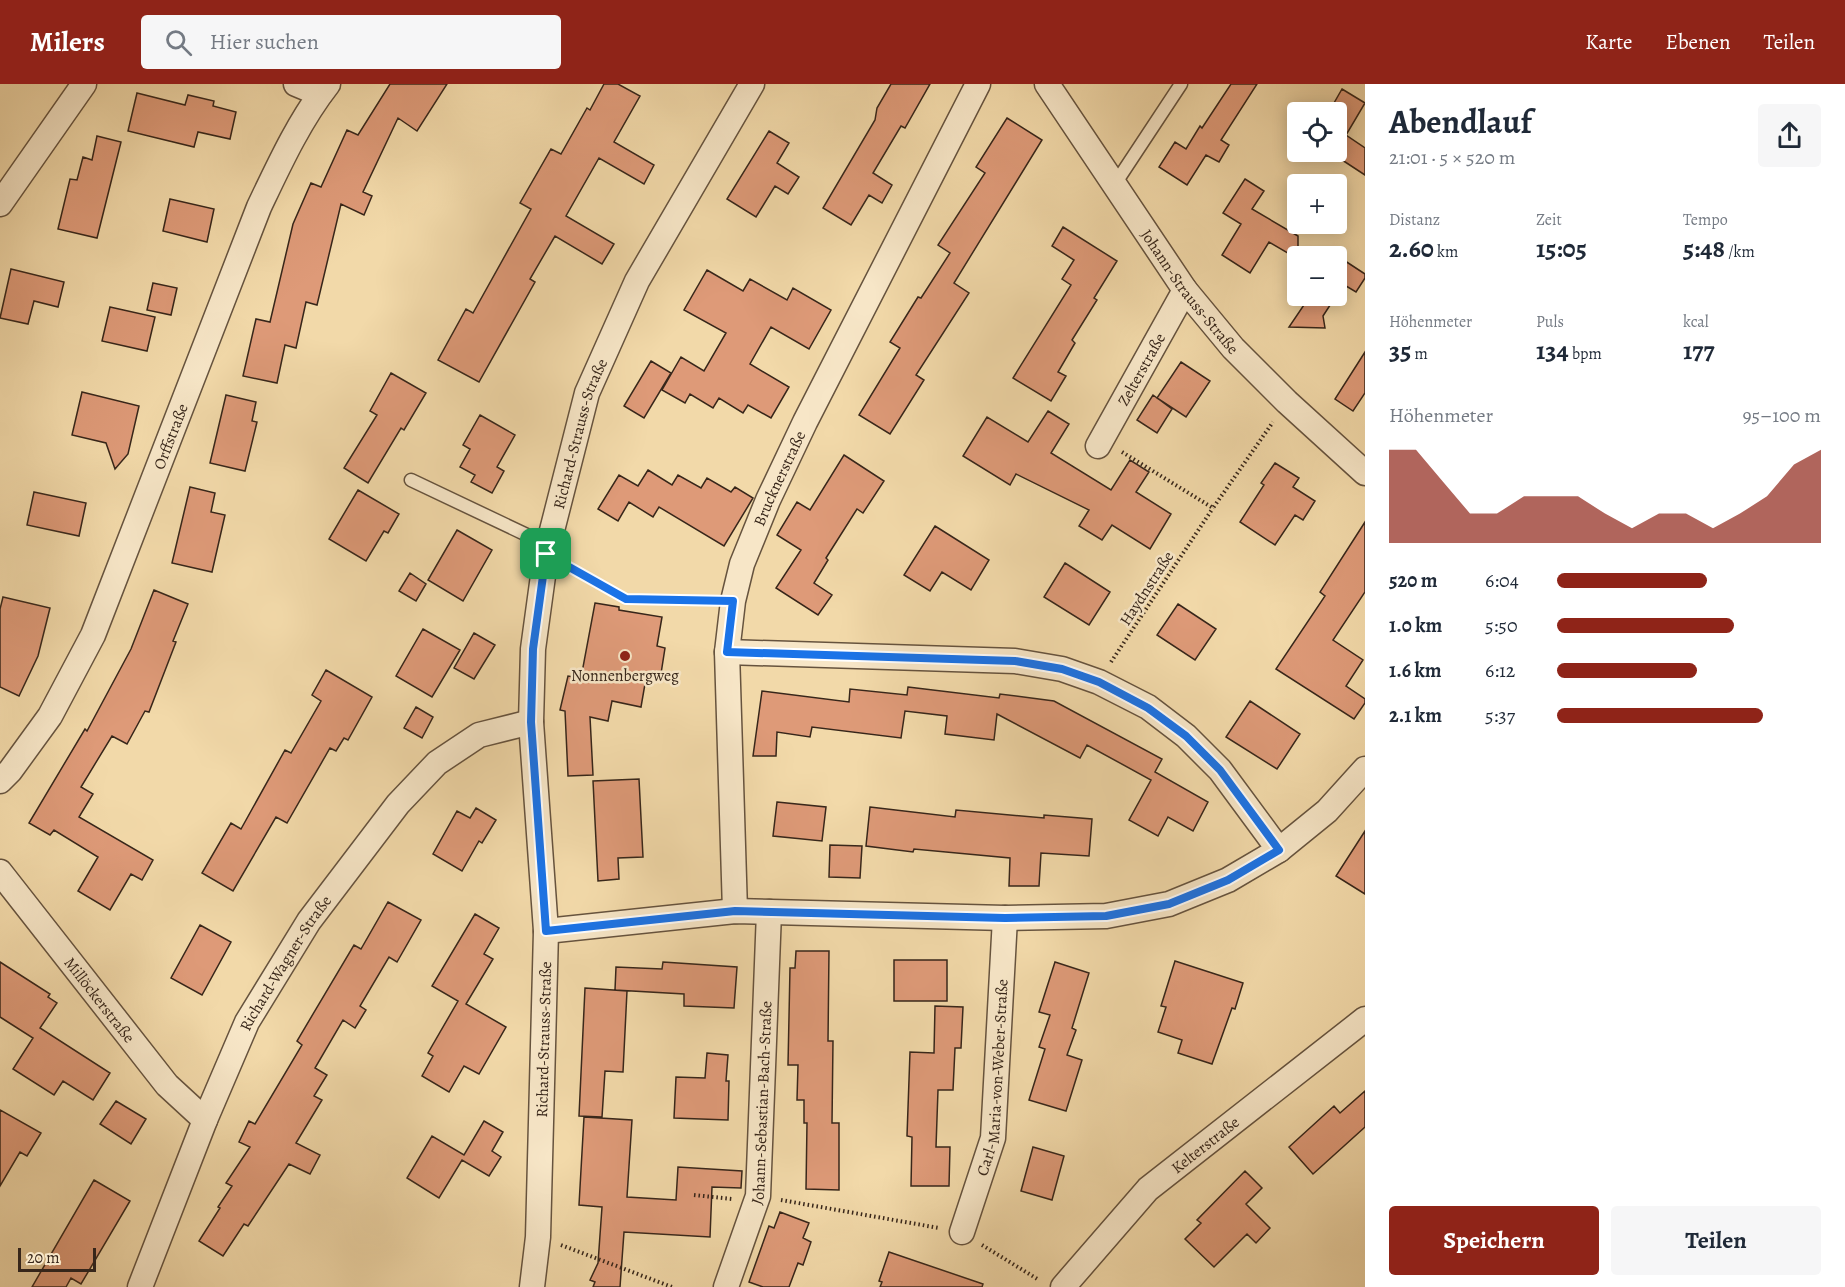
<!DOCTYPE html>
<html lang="de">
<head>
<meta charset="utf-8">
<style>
	body { margin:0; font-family:Alegreya,serif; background:#f6f6f7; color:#1f2937; height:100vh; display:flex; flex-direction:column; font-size:22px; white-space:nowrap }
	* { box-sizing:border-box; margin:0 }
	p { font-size:20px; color:#747a83 }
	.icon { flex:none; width:33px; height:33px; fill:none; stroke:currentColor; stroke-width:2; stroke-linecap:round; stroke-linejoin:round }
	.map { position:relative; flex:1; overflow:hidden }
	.details { display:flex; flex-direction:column; background:#fff; width:480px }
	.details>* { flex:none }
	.fabs { position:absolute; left:1287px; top:18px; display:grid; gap:12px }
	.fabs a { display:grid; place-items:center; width:60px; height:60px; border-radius:6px; background:#fff; box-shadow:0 3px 15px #0003; font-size:30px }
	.scale { position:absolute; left:18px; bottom:15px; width:78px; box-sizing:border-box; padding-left:6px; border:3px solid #37261a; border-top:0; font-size:16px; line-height:21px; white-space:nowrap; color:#37261a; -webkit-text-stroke:4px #f7e6c7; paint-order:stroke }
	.pin { position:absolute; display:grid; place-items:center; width:51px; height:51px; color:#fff; margin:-26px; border-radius:12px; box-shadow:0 3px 9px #0006 }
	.round { display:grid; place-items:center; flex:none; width:63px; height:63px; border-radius:6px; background:#f6f6f7 }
	.headline { display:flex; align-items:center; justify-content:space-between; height:102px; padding:0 24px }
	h1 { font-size:33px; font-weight:700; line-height:45px }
	.figures { display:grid; grid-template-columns:repeat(3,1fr); gap:9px; height:102px; padding:6px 24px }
	.figures div { display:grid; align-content:center }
	.figures b { font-size:26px; font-weight:700 }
	.figures small { font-size:16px; font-weight:400 }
	.figures p { font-size:16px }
	.chart { height:168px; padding:12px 24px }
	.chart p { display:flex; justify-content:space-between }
	.chart svg { width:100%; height:108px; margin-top:6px; fill:#8f2418; opacity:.7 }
	.action { display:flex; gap:12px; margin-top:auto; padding:12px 24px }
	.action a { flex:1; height:69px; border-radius:6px; background:#8f2418; color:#fff; font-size:24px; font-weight:700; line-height:69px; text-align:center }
	.action a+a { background:#f6f6f7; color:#1f2937 }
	ul { padding:0 24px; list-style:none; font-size:20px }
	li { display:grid; grid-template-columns:96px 72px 1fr; align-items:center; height:45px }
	li i { height:15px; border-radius:8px; background:#8f2418 }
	header { display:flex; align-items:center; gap:36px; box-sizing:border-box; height:84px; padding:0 30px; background:#8f2418; color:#fff }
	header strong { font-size:28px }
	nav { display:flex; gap:33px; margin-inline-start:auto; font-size:21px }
	.search { width:420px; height:54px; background:#f6f6f7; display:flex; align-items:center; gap:15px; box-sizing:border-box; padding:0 21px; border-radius:6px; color:#747a83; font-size:22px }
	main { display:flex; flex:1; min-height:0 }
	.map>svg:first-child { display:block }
	.building { fill:#de9a78; stroke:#37261a; stroke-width:1.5 }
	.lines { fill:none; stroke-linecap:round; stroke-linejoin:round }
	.lane-casing { stroke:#66533e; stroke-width:15 }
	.street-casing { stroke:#66533e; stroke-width:27 }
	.path { stroke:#37261a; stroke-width:4; stroke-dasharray:1.5 3; stroke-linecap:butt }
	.lane { stroke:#f7e6c7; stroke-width:12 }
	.street { stroke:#f7e6c7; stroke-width:24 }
	.route-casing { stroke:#fff; stroke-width:12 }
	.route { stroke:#1a73e8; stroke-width:8 }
	.poi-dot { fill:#8f2418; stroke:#f7e6c7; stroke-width:2 }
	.labels { text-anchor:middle; stroke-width:5; stroke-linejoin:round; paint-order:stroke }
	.street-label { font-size:16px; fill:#37261a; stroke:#f7e6c7 }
	.poi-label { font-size:16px; fill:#37261a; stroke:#f7e6c7 }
</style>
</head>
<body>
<header>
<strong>Milers</strong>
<div class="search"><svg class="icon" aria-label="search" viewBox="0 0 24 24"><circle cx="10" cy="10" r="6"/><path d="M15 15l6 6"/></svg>Hier suchen</div>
<nav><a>Karte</a><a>Ebenen</a><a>Teilen</a></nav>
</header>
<main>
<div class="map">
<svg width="1365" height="1203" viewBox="0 0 1365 1203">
	<rect width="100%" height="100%" fill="#f2d9a9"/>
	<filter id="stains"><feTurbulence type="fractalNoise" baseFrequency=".00333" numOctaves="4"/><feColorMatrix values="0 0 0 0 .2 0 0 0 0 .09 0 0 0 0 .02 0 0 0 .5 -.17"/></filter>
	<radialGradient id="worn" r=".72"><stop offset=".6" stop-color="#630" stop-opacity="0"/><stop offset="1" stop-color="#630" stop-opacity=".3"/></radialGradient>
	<!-- building -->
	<path class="building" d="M390,0H447L417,47L398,34L363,108L372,112L364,131L341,120L317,221L306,218L296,264L285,261L277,299L243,292L256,235L270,238L293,140L311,99L321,103L347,46L358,51Z
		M604,0H618L640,12L614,58L654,81L644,100L599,74L566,132L614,160L602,180L555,152L530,195L535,198L479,298L438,276L466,225L473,229L531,125L520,119L551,65L561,70L587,24L590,26Z
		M891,0H930L905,44L901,42L873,89L892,101L882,119L869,111L851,141L823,124L875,36L877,24Z
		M1231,0H1257L1221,56L1229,61L1219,78L1206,71L1187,101L1159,83L1175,58L1186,65L1200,42L1202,44Z
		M1342,5L1365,19L1346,51L1365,64V91L1336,72V28L1330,26Z
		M137,9L185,21L188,11L214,17L213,22L236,28L230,55L198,48L194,63L128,47Z
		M1007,34L1042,56L954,199L969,209L916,291L924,296L890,350L859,331L900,264L890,258L918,213L921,214L950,169L938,161L985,89L976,83Z
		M769,47L789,59L777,79L799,93L788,110L775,102L756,133L727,115Z
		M97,52L121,58L97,154L58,145L70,95L77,96L83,73L92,76Z
		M1245,95L1264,107L1252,125L1298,152V175L1269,158L1250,189L1222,171L1241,140L1223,129Z
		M170,115L214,125L207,158L163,147Z
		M1063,143L1117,177L1094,214L1097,216L1072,256L1075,259L1058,288L1066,292L1051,317L1013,294L1071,201L1062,195L1074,176L1052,162Z
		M1336,171L1365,190V194L1356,208L1336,196Z
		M11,185L64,198L58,223L34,217L28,240L0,234Z
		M707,186L743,207L750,195L787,216L793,204L831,226L809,265L771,243L750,280L789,303L771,334L748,321L743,329L719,314L713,324L690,310L685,319L662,306L681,273L704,287L726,249L684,226Z
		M153,199L177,204L171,231L147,226Z
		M1310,212H1336L1323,232L1325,244L1289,243Z
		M110,223L155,233L147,267L102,257Z
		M1365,268V309L1353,327L1335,315Z
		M651,277L671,289L644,334L624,322Z
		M1181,278L1210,297L1186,333L1157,314Z
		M391,289L426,309L404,346L401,344L368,399L344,384L377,331L370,327Z
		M82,308L139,322L128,370L115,385L106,359L72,351Z
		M226,311L256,318L252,337L257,338L245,387L210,379Z
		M1153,311L1172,325L1157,349L1137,336Z
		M1048,327L1069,340L1051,369L1111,406L1130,376L1149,388L1136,408L1171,430L1150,465L1112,441L1102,456L1079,442L1089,426L1016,390L1010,401L963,372L987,333L1028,358Z
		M480,331L515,351L497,383L504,387L492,409L471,398L475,391L460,383L470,365L463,361Z
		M844,371L884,397L863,429L857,425L826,474L828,476L814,499L832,511L818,531L776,504L801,466L777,451L797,418L810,426Z
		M1275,379L1299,394L1293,403L1315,417L1303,436L1295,431L1275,461L1240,438L1264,401L1261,399Z
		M648,386L672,401L678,391L701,404L707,394L731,408L735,403L753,414L724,462L659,423L653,433L629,418L618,437L598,425L619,391L638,402Z
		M190,403L215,409L211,428L225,431L212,488L172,479Z
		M358,406L399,430L388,449L384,447L366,477L329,455Z
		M34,408L86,419L79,452L27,441Z
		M1365,438V508L1333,556L1363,576L1346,602L1365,615V619L1354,635L1276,585L1325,512L1320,508Z
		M935,442L989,476L971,506L942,488L930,507L904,491Z
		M457,446L492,466L463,517L428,496Z
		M1065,479L1110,508L1089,541L1044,513Z
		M410,489L426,500L416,517L399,507Z
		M154,506L188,520L173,557L176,558L149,628L145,627L127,660L112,652L81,703L93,710L79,733L153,776L142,796L131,790L110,826L78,807L98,773L54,746L50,751L29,739L85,645L87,647L131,565Z
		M3,513L50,524L38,572L19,612L0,603V525Z
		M595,519L619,523V526L662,533L657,562L665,564L660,596L646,594L641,623L612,617L608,637L590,633L593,691L568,692L565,627L560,626L568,592L581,594Z
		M1178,520L1216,545L1195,576L1157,551Z
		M423,545L460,566L432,613L396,592Z
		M474,549L495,561L474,595L454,584Z
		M326,586L372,613L348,656L344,654L336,667L330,664L287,739L276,733L233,807L202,789L231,739L241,745L285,666L291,669L321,617L312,611Z
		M908,603L999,614L1000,610L1054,617L1162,675L1155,688L1208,718L1193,747L1168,733L1158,752L1129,736L1151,696L1087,661L1080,674L997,630L994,656L945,650L947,632L905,627L901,654L812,643L810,653L777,648L776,672H753L762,607L849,618L850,605L907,611Z
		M1250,617L1300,650L1277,685L1226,653Z
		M416,623L433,633L422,654L404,644Z
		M639,695L643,773L618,774L619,795L598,797L593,697Z
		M777,718L826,723L822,757L773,752Z
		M870,723L955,733L956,726L1044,734V731L1092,735L1089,772L1041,769L1039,802H1009L1010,774L914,765L913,768L866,762Z
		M476,724L496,736L482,759L479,757L462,787L433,770L457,727L470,734Z
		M1365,747V810L1336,792Z
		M830,761L862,762L860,794L829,793Z
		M388,818L421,836L397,878L389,873L360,922L366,926L355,944L343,936L315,984L327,991L314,1012L322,1016L296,1059L320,1071L310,1090L289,1080L248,1142L244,1140L223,1172L199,1157L220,1124L218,1123L232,1102L226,1099L250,1063L239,1058L249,1037L255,1040L302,961L297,957L354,861L361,865Z
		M475,830L499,844L484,870L493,875L466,920L506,943L479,990L464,982L449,1008L422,992L433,972L428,969L458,917L432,902Z
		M200,841L231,858L202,911L171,894Z
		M796,867H829L828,957H833L832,1039H839V1106L806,1105L807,1039H804V1016H797L798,981H788L790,884H795Z
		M894,876H947V917H894Z
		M1175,877L1243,899L1235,925L1232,924L1212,980L1178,969L1182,956L1158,948L1166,923L1161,922Z
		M0,878L50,910L48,913L57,919L40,944L110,989L93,1016L63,997L54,1011L13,985L33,954L0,933Z
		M663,878L737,883L734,924L684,922V910L615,906L616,883L662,885Z
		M1055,878L1089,889L1072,944L1076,946L1067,971L1082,976L1066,1027L1029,1016L1045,965L1039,963L1050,931L1039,928Z
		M585,904L627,907L623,988L605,987L602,1033L579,1032Z
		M935,922L963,923L961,964H955L953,1006H938L936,1063H950L949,1102H911L912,1053L907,1052L910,968L934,969Z
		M707,969L728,971L726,997H729L728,1036L674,1034L676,993L705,994Z
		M1365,1007V1043L1313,1090L1289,1063L1334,1022L1340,1029Z
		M116,1017L146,1035L131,1060L100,1040Z
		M0,1026L41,1049L27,1072L20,1068L0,1102Z
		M584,1033L632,1036L627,1113L676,1116L678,1083L742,1087L741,1104L712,1103L710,1153L624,1148L620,1203H593L595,1198L590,1196L598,1179L602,1123L579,1121Z
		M484,1037L503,1048L492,1067L501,1073L489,1092L462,1076L439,1114L407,1094L432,1052L464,1071Z
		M1033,1063L1064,1072L1052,1116L1021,1107Z
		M1245,1087L1262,1104L1246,1120L1270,1144L1256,1159L1247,1150L1214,1183L1185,1155L1201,1139L1197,1136Z
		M94,1096L130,1117L81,1200L71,1194L66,1203H32Z
		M780,1128L809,1139L803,1154L811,1158L803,1181L798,1179L789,1203H763L749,1198L769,1142L774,1144Z
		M889,1168L983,1200L982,1203H880L882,1198L879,1197Z"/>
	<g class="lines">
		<!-- lane casing -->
		<g class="lane-casing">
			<path id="lane" d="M1115,100L1181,0
				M411,396L548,461"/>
		</g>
		<!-- street casing -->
		<g class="street-casing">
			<g id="street">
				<path d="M296,0L320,10"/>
				<path id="s1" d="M1047,0L1185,206L1233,264L1287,318L1365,389"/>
				<path d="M0,120L84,0"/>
				<path id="s2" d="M1098,362L1185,206"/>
				<path d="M727,568L1015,577L1062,585L1099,598L1148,623L1186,652L1220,686L1279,766"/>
				<path id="s3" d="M0,697L10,687L50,632L93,551L259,123C279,81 299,37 328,0"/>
				<path id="s4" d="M0,788L167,1001L205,1036"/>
				<path id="s5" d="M735,827L727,568L733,517L742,480L768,416L805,338L978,0"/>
				<path d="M546,847L735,827L1005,834L1106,832L1169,820L1228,796L1279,766L1327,727L1365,685"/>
				<path id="s6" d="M962,1148L993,1054L1005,834"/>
				<path id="s7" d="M140,1203L205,1036L247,938L309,837L398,720L437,679L479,651L531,638"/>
				<path id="s8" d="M532,1203L538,1153L546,847L531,638L533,565L546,470L587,309L637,197L752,0"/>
				<path id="s9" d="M726,1203L758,1112L769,828"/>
				<path id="s10" d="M1063,1203L1148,1105L1365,935"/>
			</g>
		</g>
		<!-- path -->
		<path class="path" d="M1122,368L1213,424L1273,338
			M570,483L626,515L710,517
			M1111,578L1213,424
			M694,1111L732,1115
			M781,1116L939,1144
			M561,1161L672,1203
			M982,1161L1039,1196"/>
		<!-- lane -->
		<use href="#lane" class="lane"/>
		<!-- street -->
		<use href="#street" class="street"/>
	</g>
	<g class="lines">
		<!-- route casing -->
		<g class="route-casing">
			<path id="route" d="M546,470L626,515L733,517L727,568L1015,577L1062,585L1099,598L1148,624L1186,652L1220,686L1279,766L1228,796L1169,820L1106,832L1005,834L735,827L546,847L531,638L533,565Z"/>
		</g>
		<!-- route -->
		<use href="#route" class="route"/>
	</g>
	<!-- markers -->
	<circle class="poi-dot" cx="625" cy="572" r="6"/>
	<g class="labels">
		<!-- street labels -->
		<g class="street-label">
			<text dy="6" stroke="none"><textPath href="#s1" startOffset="252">Johann-Strauss-Straße</textPath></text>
			<text dy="6" stroke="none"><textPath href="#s2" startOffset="88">Zelterstraße</textPath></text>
			<text dy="6" stroke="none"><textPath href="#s8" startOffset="860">Richard-Strauss-Straße</textPath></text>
			<text dy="6" stroke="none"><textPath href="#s3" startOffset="387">Orffstraße</textPath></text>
			<text dy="6" stroke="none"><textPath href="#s5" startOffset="442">Brucknerstraße</textPath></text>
			<text transform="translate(1146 504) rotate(-57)" y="6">Haydnstraße</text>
			<text dy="6" stroke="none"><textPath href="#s7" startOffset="356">Richard-Wagner-Straße</textPath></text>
			<text dy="6" stroke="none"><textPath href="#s4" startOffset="162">Millöckerstraße</textPath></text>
			<text dy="6" stroke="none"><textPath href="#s8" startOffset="248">Richard-Strauss-Straße</textPath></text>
			<text dy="6" stroke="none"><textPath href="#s6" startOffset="159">Carl-Maria-von-Weber-Straße</textPath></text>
			<text dy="6" stroke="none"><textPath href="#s9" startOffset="190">Johann-Sebastian-Bach-Straße</textPath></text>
			<text dy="6" stroke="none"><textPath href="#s10" startOffset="202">Kelterstraße</textPath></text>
		</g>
		<!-- poi labels -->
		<g class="poi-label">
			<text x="625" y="597">Nonnenbergweg</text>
		</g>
	</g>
	<rect width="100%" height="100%" filter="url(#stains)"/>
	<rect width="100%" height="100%" fill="url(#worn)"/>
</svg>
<div class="fabs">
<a><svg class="icon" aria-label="locate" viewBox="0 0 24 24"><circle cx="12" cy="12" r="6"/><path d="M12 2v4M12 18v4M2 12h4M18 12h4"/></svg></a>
<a>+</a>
<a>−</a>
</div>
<div class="scale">20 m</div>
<div class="pin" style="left:546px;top:470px;background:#1e9e55"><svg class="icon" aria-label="arrive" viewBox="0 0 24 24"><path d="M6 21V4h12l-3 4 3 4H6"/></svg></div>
</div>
<section class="details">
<div class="headline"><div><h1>Abendlauf</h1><p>21:01 · 5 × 520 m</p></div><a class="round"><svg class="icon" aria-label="share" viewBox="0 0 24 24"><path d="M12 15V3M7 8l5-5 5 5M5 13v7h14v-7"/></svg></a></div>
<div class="figures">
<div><p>Distanz</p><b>2.60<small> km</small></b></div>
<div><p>Zeit</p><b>15:05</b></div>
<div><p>Tempo</p><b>5:48<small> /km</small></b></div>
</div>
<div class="figures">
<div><p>Höhenmeter</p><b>35<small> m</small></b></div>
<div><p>Puls</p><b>134<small> bpm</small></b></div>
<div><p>kcal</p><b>177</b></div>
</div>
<div class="chart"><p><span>Höhenmeter</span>95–100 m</p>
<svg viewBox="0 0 160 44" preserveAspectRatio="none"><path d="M0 44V6L10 6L20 19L30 32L40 32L50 25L60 25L70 25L80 32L90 38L100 32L110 32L120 38L130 32L140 25L150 12L160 6V44z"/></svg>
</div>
<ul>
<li><b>520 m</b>6:04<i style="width:57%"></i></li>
<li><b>1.0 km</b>5:50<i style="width:67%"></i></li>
<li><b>1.6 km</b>6:12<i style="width:53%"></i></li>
<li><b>2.1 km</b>5:37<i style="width:78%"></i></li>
</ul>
<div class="action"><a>Speichern</a><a>Teilen</a></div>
</section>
</main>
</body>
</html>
